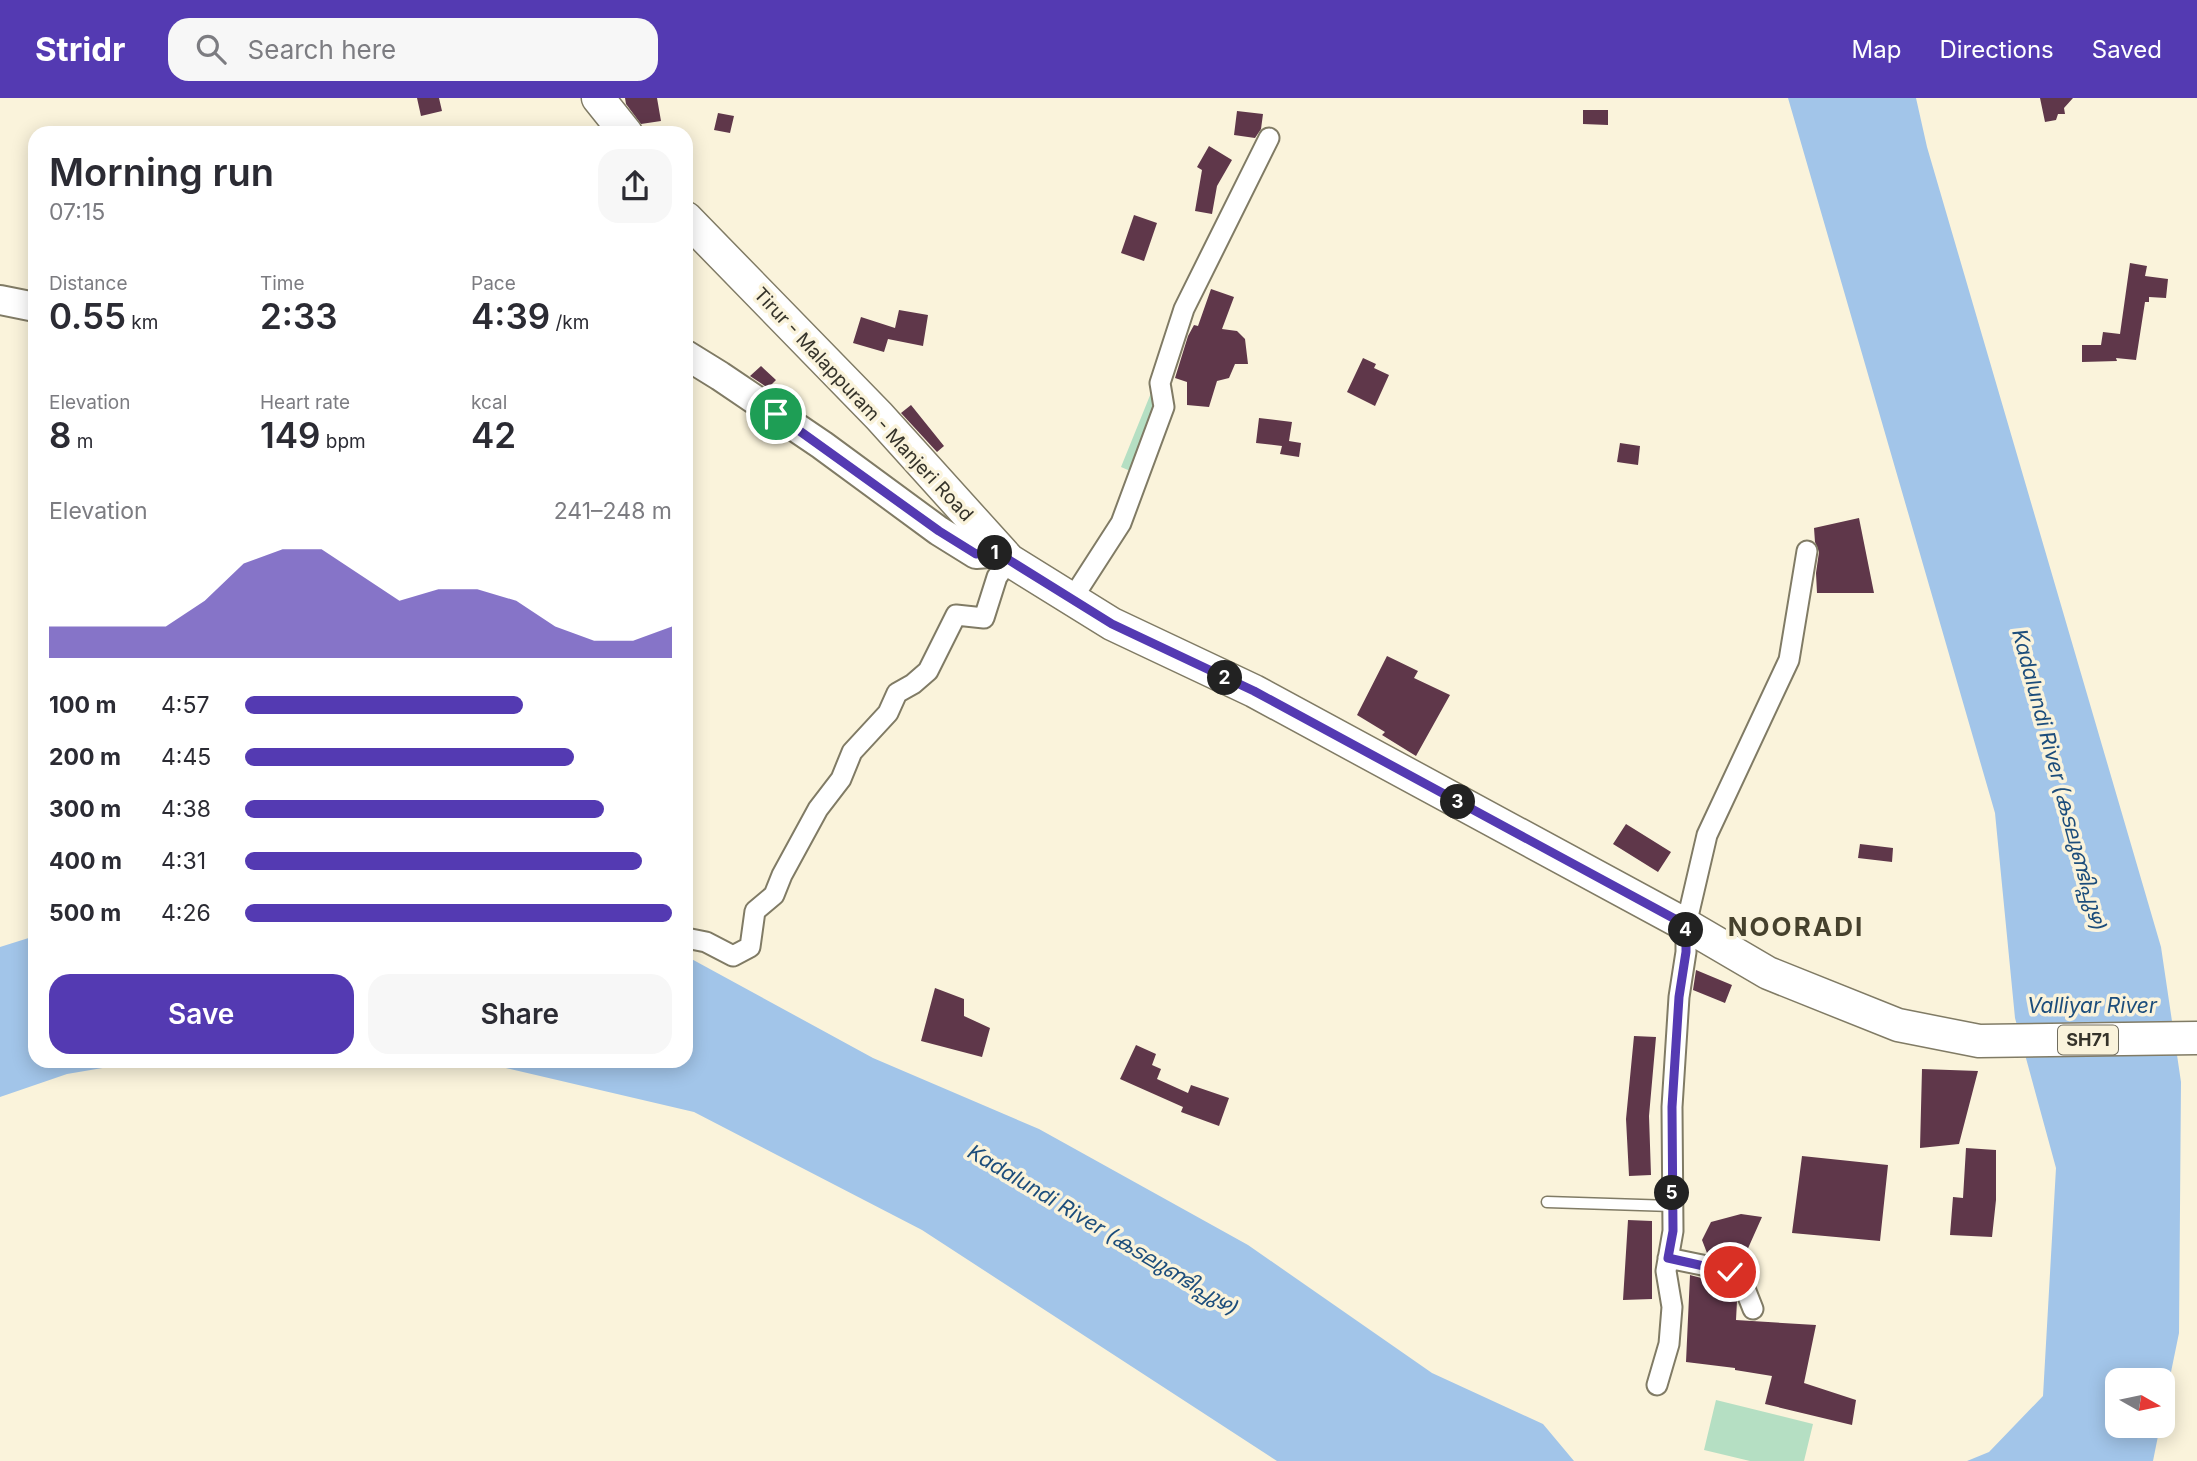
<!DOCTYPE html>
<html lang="en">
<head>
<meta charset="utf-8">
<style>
	body { margin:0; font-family:Inter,"Noto Sans Malayalam",sans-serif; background:#f7f7f7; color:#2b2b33; height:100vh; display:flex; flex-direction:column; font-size:26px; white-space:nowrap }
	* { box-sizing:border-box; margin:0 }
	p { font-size:23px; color:#7c7c81 }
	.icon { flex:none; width:38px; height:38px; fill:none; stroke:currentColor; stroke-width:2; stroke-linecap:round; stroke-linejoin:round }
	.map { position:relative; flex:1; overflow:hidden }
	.sheet { position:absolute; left:28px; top:28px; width:665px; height:942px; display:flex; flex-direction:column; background:#fff; border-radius:21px; box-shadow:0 4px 18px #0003 }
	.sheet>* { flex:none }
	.needle { width:46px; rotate:99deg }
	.fabs { position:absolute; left:2105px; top:1270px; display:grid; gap:14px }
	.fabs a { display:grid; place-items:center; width:70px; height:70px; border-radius:14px; background:#fff; box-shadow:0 4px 18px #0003; font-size:35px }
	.pin { position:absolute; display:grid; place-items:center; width:60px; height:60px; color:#fff; margin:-30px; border:4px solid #fff; border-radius:50%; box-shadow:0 2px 7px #0007 }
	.km { position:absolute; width:35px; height:35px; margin:-18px; border-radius:50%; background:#222; color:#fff; font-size:19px; line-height:35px; text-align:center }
	.round { display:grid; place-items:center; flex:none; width:74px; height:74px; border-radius:21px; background:#f7f7f7 }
	.head { display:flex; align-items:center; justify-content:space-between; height:119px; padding:0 21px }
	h1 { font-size:38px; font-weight:600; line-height:52px }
	.metrics { display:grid; grid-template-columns:repeat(3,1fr); gap:10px; height:119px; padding:7px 21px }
	.metrics div { display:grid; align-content:center }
	.metrics b { font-size:35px; font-weight:600 }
	.metrics small { font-size:19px; font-weight:400 }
	.metrics p { font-size:19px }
	.chart { height:196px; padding:14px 21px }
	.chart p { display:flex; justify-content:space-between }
	.chart svg { width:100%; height:126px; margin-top:7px; fill:#543ab2; opacity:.7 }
	.button { display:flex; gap:14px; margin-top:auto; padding:14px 21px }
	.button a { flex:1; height:80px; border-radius:21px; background:#543ab2; color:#fff; font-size:28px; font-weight:600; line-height:80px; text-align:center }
	.button a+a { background:#f7f7f7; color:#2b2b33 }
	ul { padding:0 21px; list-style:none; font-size:23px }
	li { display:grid; grid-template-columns:112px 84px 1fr; align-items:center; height:52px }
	li i { height:18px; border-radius:9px; background:#543ab2 }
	header { display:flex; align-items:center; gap:42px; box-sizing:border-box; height:98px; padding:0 35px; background:#543ab2; color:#fff }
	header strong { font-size:33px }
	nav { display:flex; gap:38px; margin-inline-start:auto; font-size:24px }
	.search { width:490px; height:63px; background:#f7f7f7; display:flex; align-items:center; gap:18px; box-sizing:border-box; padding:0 24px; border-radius:21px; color:#7c7c81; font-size:26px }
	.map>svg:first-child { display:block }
	.green { fill:#b5dfc3 }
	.water { fill:#a2c5e9 }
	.building { fill:#5f374a }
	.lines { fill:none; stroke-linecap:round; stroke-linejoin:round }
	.lane-casing { stroke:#807b65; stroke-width:13 }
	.street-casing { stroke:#807b65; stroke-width:23 }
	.secondary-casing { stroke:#807b65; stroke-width:32 }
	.primary-casing { stroke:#807b65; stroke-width:35 }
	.lane { stroke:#fff; stroke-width:10 }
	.street { stroke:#fff; stroke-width:19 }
	.secondary { stroke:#fff; stroke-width:28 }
	.primary { stroke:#fff; stroke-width:32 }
	.route-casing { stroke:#fff; stroke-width:14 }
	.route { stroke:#543ab2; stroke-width:9 }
	.labels { text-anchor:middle; stroke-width:7; stroke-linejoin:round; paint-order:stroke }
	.shield { fill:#faf3db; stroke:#706d5f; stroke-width:2 }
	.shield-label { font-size:18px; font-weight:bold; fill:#35332a }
	.street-label { font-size:19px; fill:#35332a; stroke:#faf3db }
	.water-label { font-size:21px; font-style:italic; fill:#1c4d7b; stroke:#faf3db }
	.district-label { font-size:26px; font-weight:bold; letter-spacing:2px; fill:#46412d; stroke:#faf3db }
</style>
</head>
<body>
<header>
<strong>Stridr</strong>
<div class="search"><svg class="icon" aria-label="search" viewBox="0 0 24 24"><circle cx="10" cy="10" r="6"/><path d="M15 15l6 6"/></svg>Search here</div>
<nav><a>Map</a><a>Directions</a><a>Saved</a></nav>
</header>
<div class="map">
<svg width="2197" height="1363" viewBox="0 0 2197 1363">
	<rect width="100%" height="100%" fill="#faf3db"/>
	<!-- green -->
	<path class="green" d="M1153,290L1171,296L1172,319L1135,375L1121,369Z
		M1716,1302L1813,1326L1804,1363H1750L1704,1352Z"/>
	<!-- water -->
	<path class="water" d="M1788,0H1916L1927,49L2161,849L2181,984L2179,1235L2163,1313V1283H2118V1328H2160L2153,1363H1967L1989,1354L2043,1298L2056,1070L2015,920L1995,715Z
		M35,838V962L144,963L67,976L0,999V849Z
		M686,858L873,960L1039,1031L1248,1147L1432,1275L1543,1326L1574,1363H1277L922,1132L694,1014L476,963L686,962Z"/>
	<!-- building -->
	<path class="building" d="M417,0H439L442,13L421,18Z
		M625,0H657L661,23L641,26L626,6Z
		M2040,0H2073L2064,10L2065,16H2058L2056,22L2045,24Z
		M1583,12H1608V27L1583,26Z
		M1237,13L1263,16L1261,31L1255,40L1234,37Z
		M718,15L734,18L730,35L714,32Z
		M1209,48L1232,62L1217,88L1212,116L1195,113L1202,72L1197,69Z
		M1134,117L1157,125L1144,163L1121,155Z
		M2130,165L2147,168L2145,178L2168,181L2166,200L2149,199V204H2145L2136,262L2116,260L2117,263L2082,264V247H2101L2103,234L2120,236Z
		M1211,191L1234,199L1222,231L1237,233L1245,241L1248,266H1235L1229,280L1217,283L1209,309L1187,307V284L1175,280L1188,238L1194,227L1198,228Z
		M899,212L928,217L923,248L888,241L884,254L853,245L861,219L895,230Z
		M1363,260L1376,266L1374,270L1389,277L1375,308L1347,294Z
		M761,268L776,282L768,290L750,278Z
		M911,307L944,348L937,354L901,315Z
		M1259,320L1292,324L1289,343L1301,345L1299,359L1280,356L1282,348L1256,345Z
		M1620,345L1640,348L1638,367L1617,364Z
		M1859,420L1874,495H1817L1816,475L1819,454L1815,444L1814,430Z
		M1387,558L1418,573L1414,580L1450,597L1416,658L1382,637L1385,634L1357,617Z
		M1626,726L1671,754L1658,774L1613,746Z
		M1860,746L1893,750L1892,764L1858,760Z
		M1696,872L1732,887L1725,905L1693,892Z
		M935,890L964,901V918L990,930L982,959L921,943Z
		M1634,938L1656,939L1649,1018L1651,1077L1629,1078L1626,1021Z
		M1136,947L1156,956L1152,967L1161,971L1157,981L1188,995L1191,987L1229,1000L1219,1028L1181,1014L1183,1009L1120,981Z
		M1922,971L1978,973L1959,1046L1920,1050Z
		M1966,1050L1996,1052V1102L1992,1139L1950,1137L1953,1099L1963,1100Z
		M1802,1058L1888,1067L1880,1143L1792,1135Z
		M1741,1116L1762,1119L1741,1166L1707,1155L1702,1142L1711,1124Z
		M1628,1122L1652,1123V1201L1623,1202Z
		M1690,1177L1731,1188L1730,1191L1733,1193L1737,1203L1736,1222L1816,1227L1804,1285L1856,1302L1852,1327L1765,1306L1772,1278L1735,1272V1270L1686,1264Z"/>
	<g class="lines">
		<!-- lane casing -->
		<g class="lane-casing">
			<path id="lane" d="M1547,1104L1672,1108"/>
		</g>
		<!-- street casing -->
		<g class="street-casing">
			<path id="street" d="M1072,501L1121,425L1164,309L1160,285L1184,211L1269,40
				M686,840L706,844L733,858L750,849L755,813L774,797L782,777L818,711L841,681L852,654L888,615L897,595L913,586L928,573L956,517L984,520L997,479L1009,462
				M1668,1160L1707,1168L1740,1178L1753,1211
				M1657,1287L1669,1246L1672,1209L1666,1173L1673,1133L1672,1009L1679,899L1686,854V827L1707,737L1789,562L1807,453"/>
		</g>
		<!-- secondary casing -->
		<g class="secondary-casing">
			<path id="secondary" d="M0,202L35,209
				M686,257L720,278L822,347L939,433L976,456L1002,454"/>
		</g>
		<!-- primary casing -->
		<g class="primary-casing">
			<path id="primary" d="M598,0L626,35
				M686,120L879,318L1009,462L1112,526L1254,593L1686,827L1768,875L1898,927L1979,943L2197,940"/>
		</g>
		<!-- lane -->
		<use href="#lane" class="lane"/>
		<!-- street -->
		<use href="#street" class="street"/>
		<!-- secondary -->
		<use href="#secondary" class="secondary"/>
		<!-- primary -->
		<use href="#primary" class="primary"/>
	</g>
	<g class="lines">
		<!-- route casing -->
		<g class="route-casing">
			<path id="route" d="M776,316L939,433L976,456L1002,454L1009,462L1112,526L1254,593L1686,827V854L1679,899L1672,1009L1673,1133L1668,1160L1730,1174"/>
		</g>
		<!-- route -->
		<use href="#route" class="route"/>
	</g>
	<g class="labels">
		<!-- shield labels -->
		<rect class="shield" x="2058" y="927.5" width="60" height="29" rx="5"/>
		<g class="shield-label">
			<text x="2088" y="948">SH71</text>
		</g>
		<!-- street labels -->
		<g class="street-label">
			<text transform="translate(864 306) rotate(47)" y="7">Tirur - Malappuram - Manjeri Road</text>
		</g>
		<!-- water labels -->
		<g class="water-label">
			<text transform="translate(2059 682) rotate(75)" y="7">Kadalundi River (കടലുണ്ടിപ്പുഴ)</text>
			<text x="2092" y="915">Valliyar River</text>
			<text transform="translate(1103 1132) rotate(31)" y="7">Kadalundi River (കടലുണ്ടിപ്പുഴ)</text>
		</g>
		<!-- district labels -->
		<g class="district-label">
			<text x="1796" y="838">NOORADI</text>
		</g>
	</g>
</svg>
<div class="fabs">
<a><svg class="needle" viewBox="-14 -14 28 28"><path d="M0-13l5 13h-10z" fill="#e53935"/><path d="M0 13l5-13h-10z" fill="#7c7c81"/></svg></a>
</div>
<div class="pin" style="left:776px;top:316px;background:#1e9e55"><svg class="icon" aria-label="arrive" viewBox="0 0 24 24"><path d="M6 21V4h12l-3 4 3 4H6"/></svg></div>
<div class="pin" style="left:1730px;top:1174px;background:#d93025"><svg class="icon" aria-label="check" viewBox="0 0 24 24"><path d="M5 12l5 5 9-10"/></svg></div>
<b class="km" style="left:995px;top:455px">1</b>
<b class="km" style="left:1225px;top:580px">2</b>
<b class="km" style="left:1458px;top:704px">3</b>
<b class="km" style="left:1686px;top:832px">4</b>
<b class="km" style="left:1672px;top:1095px">5</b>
<section class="sheet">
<div class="head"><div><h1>Morning run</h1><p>07:15</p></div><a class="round"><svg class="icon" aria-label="share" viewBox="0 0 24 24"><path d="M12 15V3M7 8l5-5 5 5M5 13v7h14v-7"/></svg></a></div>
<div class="metrics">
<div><p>Distance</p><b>0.55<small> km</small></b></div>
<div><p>Time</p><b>2:33</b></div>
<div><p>Pace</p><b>4:39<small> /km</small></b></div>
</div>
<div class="metrics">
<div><p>Elevation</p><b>8<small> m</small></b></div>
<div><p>Heart rate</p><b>149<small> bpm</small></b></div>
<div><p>kcal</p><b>42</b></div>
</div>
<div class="chart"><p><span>Elevation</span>241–248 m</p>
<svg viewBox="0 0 160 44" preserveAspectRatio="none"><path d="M0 44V33L10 33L20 33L30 33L40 24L50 11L60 6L70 6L80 15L90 24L100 20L110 20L120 24L130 33L140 38L150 38L160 33V44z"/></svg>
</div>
<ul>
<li><b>100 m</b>4:57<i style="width:65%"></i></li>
<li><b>200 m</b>4:45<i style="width:77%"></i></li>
<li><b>300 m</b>4:38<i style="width:84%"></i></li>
<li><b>400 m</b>4:31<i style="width:93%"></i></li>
<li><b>500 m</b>4:26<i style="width:100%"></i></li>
</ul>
<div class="button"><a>Save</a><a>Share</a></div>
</section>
</div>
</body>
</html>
